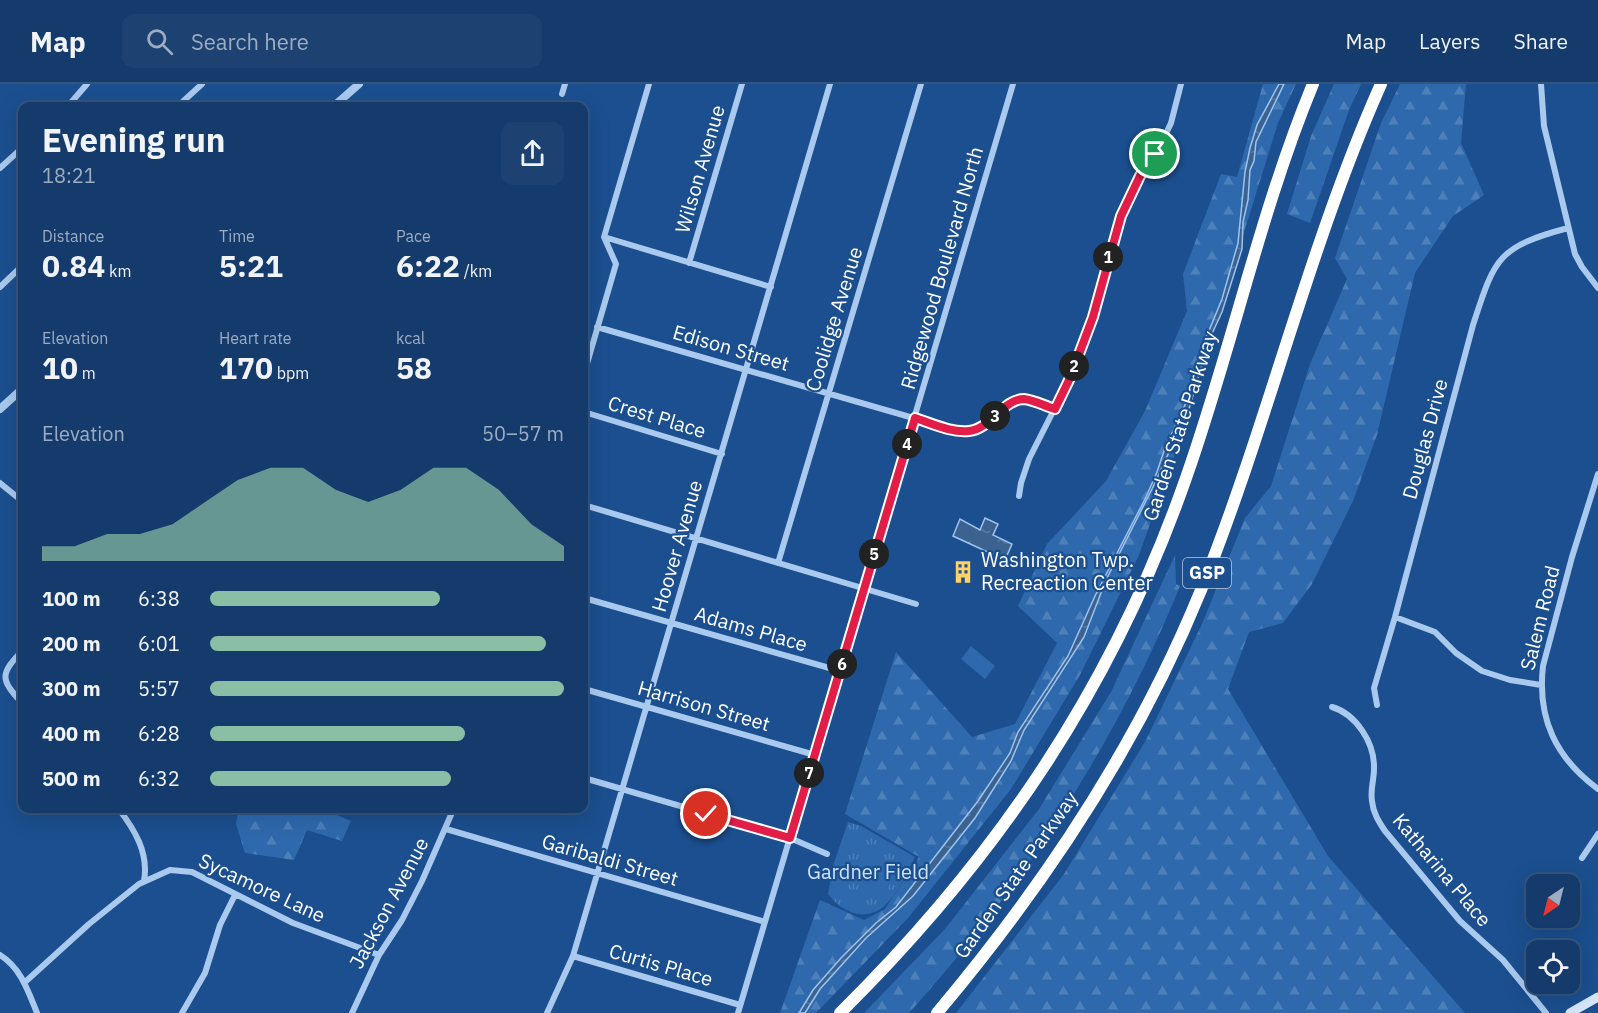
<!DOCTYPE html>
<html lang="en">
<head>
<meta charset="utf-8">
<style>
	body { margin:0; font-family:"IBM Plex Sans",sans-serif; background:#1d4271; color:#f1f3f6; height:100vh; display:flex; flex-direction:column; font-size:22px; white-space:nowrap }
	* { box-sizing:border-box; margin:0 }
	p { font-size:20px; color:#9dadc1 }
	.icon { flex:none; width:33px; height:33px; fill:none; stroke:currentColor; stroke-width:2; stroke-linecap:round; stroke-linejoin:round }
	.map { position:relative; flex:1; overflow:hidden }
	.panel { position:absolute; left:18px; top:18px; width:570px; height:711px; display:flex; flex-direction:column; background:#143b6b; border-radius:12px; box-shadow:0 6px 24px #0002,0 0 0 2px #33557e }
	.panel>* { flex:none }
	.needle { width:39px; rotate:215deg }
	.fabs { position:absolute; left:1526px; top:790px; display:grid; gap:12px }
	.fabs a { display:grid; place-items:center; width:54px; height:54px; border-radius:12px; background:#143b6b; box-shadow:0 6px 24px #0002,0 0 0 2px #33557e; font-size:30px }
	.pin { position:absolute; display:grid; place-items:center; width:51px; height:51px; color:#fff; margin:-26px; border:3px solid #fff; border-radius:50%; box-shadow:0 2px 6px #0007 }
	.km { position:absolute; width:30px; height:30px; margin:-15px; border-radius:50%; background:#222; color:#fff; font-size:16px; line-height:30px; text-align:center }
	.round { display:grid; place-items:center; flex:none; width:63px; height:63px; border-radius:12px; background:#1d4271 }
	.summary { display:flex; align-items:center; justify-content:space-between; height:102px; padding:0 24px }
	h1 { font-size:33px; font-weight:800; line-height:45px }
	.figures { display:grid; grid-template-columns:repeat(3,1fr); gap:9px; height:102px; padding:6px 24px }
	.figures div { display:grid; align-content:center }
	.figures b { font-size:30px; font-weight:800 }
	.figures small { font-size:16px; font-weight:400 }
	.figures p { font-size:16px }
	.chart { height:168px; padding:12px 24px }
	.chart p { display:flex; justify-content:space-between }
	.chart svg { width:100%; height:108px; margin-top:6px; fill:#8abfa5; opacity:.7 }
	ul { padding:0 24px; list-style:none; font-size:20px }
	li { display:grid; grid-template-columns:96px 72px 1fr; align-items:center; height:45px }
	li i { height:15px; border-radius:8px; background:#8abfa5 }
	header { display:flex; align-items:center; gap:36px; box-sizing:border-box; height:84px; padding:0 30px; background:#143b6b; border-bottom:2px solid #33557e }
	header strong { font-size:28px }
	nav { display:flex; gap:33px; margin-inline-start:auto; font-size:21px }
	.search { width:420px; height:54px; background:#1d4271; display:flex; align-items:center; gap:15px; box-sizing:border-box; padding:0 21px; border-radius:12px; color:#9dadc1; font-size:22px }
	.map>svg:first-child { display:block }
	.grass { fill:url(#grass-tufts) }
	.forest { fill:url(#forest-firs) }
	.garden { fill:#2e69ad }
	.water { fill:url(#water-ripples); stroke:#9cc4f0; stroke-width:1.5 }
	.lines { fill:none; stroke-linecap:round; stroke-linejoin:round }
	.minor { stroke:#a9c9ee; stroke-width:6 }
	.tertiary { stroke:#a9c9ee; stroke-width:8 }
	.secondary { stroke:#d6e6fa; stroke-width:9 }
	.motorway { stroke:#fff; stroke-width:12 }
	.route-casing { stroke:#fff; stroke-width:12 }
	.route { stroke:#e11d48; stroke-width:8 }
	.labels { text-anchor:middle; stroke-width:4.5; stroke-linejoin:round; paint-order:stroke }
	.shield { fill:#1b4f8f; stroke:#bbcadd; stroke-width:1.5 }
	.shield-label { font-size:18px; font-weight:bold; fill:#fff }
	.street-label { font-size:20px; fill:#fff; stroke:#1b4f8f }
	.poi-label { font-size:20px; fill:#fff; stroke:#1b4f8f; text-anchor:start }
	.park-label { font-size:20px; fill:#cfe3fa; stroke:#1b4f8f }
</style>
</head>
<body>
<header>
<strong>Map</strong>
<div class="search"><svg class="icon" aria-label="search" viewBox="0 0 24 24"><circle cx="10" cy="10" r="6"/><path d="M15 15l6 6"/></svg>Search here</div>
<nav><a>Map</a><a>Layers</a><a>Share</a></nav>
</header>
<div class="map">
<svg width="1598" height="929" viewBox="0 0 1598 929">
	<defs>
		<pattern id="grass-tufts" width="24" height="20" patternUnits="userSpaceOnUse" patternTransform="scale(1.5)"><rect width="24" height="20" fill="#2e69ad"/><path d="M3 7l-1-3M5 7V3M7 7l1-3M15 17l-1-3M17 17v-4M19 17l1-3" fill="none" stroke="#4d80b9"/></pattern>
		<pattern id="forest-firs" width="22" height="20" patternUnits="userSpaceOnUse" patternTransform="scale(1.5)"><rect width="22" height="20" fill="#2e69ad"/><path d="M5 1l3.5 6h-7zM16 11l3.5 6h-7z" fill="#4d80b9"/></pattern>
		<pattern id="water-ripples" width="26" height="14" patternUnits="userSpaceOnUse" patternTransform="scale(1.5)"><rect width="26" height="14" fill="#3c6290"/><path d="M2 4q2-2 4 0t4 0M15 11q2-2 4 0t4 0" fill="none" stroke="#597aa1"/></pattern>
	</defs>
	<rect width="100%" height="100%" fill="#1b4f8f"/>
	<!-- grass -->
	<path class="grass" d="M848,738L861,742L915,773C903,796 887,839 854,829C842,825 836,820 828,810L833,782Z"/>
	<!-- forest -->
	<path class="forest" d="M1263,0H1296L1278,39L1174,373L1139,471L1080,591L1011,705L908,834L816,929H780L820,816L864,836L885,825L919,773L845,730L896,568L972,653L1015,640L1057,559L1018,522L1047,460L1106,397L1145,327L1187,227L1183,190L1221,90L1237,93Z
		M1334,0H1361L1349,26L1310,139L1287,130L1311,52Z
		M1400,0H1466L1461,59L1484,111L1453,132L1415,189L1377,351L1353,417L1312,500L1283,539L1249,548L1228,605L1328,772L1465,929H956L1064,790L1145,658L1202,540L1245,434L1271,402L1310,280L1347,195L1335,174L1381,39Z
		M1175,471L1176,500L1180,502C1118,656 1020,807 909,929H864L945,845L1039,725L1111,608Z
		M239,724L322,725L351,737L342,757L307,746L294,776L245,769L236,740Z"/>
	<!-- garden -->
	<path class="garden" d="M971,562L995,582L985,595L961,575Z
		M869,780L895,791L883,813L870,811L863,806L861,794Z"/>
	<!-- water -->
	<path class="water" d="M1279,0H1284L1256,58L1254,77L1250,86L1248,116L1243,138L1242,165L1222,228L1210,254L1189,325L1152,405L1106,496L1084,553L1024,646L1011,677L975,734L913,812L866,854L820,905L805,929H799L813,906L841,874L876,839L896,823L978,717L1010,669L1018,648L1068,572L1095,512L1146,413L1157,388L1165,364L1191,308L1204,259L1222,215L1238,159L1245,88L1250,64L1257,41Z
		M985,434L998,440L993,451L1012,460L1005,476L953,452L960,435L980,446Z"/>
	<g class="lines">
		<!-- minor -->
		<path class="minor" d="M1541,0L1544,42L1575,170L1582,183L1598,204
			M562,10L565,0
			M68,22L87,0
			M178,22L202,0
			M0,84L22,64
			M604,153L771,203
			M689,179L742,0
			M0,203L22,182
			M597,243L962,348L970,347L985,341L1012,318C1027,312 1041,320 1055,325
			M584,290L616,180L604,153L649,0
			M584,328L722,370
			M1598,390L1572,473L1543,582C1537,635 1556,674 1598,705
			M0,399L22,417
			M1019,412L1021,399L1029,375L1070,294L1082,264L1093,233L1121,132L1140,92L1163,56L1171,39L1181,0
			M584,421L916,520
			M778,479L921,0
			M584,514L840,587
			M1395,533L1435,548L1456,569L1482,587L1510,596L1541,601
			M22,567C0,590 0,595 22,619
			M584,605L815,671
			M1377,621L1374,604L1395,533L1473,241C1495,174 1497,163 1568,144
			M1332,623C1356,630 1375,659 1374,685C1374,696 1370,706 1372,717C1373,729 1379,738 1385,747L1460,837L1503,876L1546,929
			M584,694L790,754L827,770
			M118,724C135,746 149,769 144,797
			M446,745L765,838
			M1582,774L1598,750
			M0,871C21,884 28,907 37,929
			M573,872L740,921
			M24,899L89,840L139,800L170,786L192,788L293,839L379,871
			M182,929L205,889L220,841L235,811
			M352,929L379,871L402,836L422,797L454,724
			M547,929L573,872L830,0
			M738,929L1013,0"/>
		<!-- tertiary -->
		<path class="tertiary" d="M334,22L359,0
			M0,325L22,305"/>
		<!-- secondary -->
		<path class="secondary" d="M1570,929L1598,913"/>
		<!-- motorway -->
		<path class="motorway" d="M840,929C997,774 1113,603 1186,394C1232,264 1260,128 1313,0
			M937,929C1044,802 1138,661 1201,506C1268,340 1308,164 1381,0"/>
	</g>
	<g class="lines">
		<!-- route casing -->
		<g class="route-casing">
			<path id="route" d="M706,730L790,754L915,334C931,339 951,349 969,347C991,345 1003,315 1024,315C1034,316 1045,322 1055,325L1070,294L1093,233L1121,132L1140,92L1155,70"/>
		</g>
		<!-- route -->
		<use href="#route" class="route"/>
	</g>
	<!-- icons -->
	<defs>
		<g id="building-bare" transform="scale(1.8)"><path d="M-4-6H4V6H1V3H-1V6H-4ZM-2.5-4.3h1.7v1.8h-1.7ZM.8-4.3h1.7v1.8H.8ZM-2.5-1h1.7V.8h-1.7ZM.8-1h1.7V.8H.8Z" fill="#ffd166" stroke="#1b4f8f" stroke-width="2.5" paint-order="stroke"/></g>
	</defs>
	<g fill-rule="evenodd">
		<use href="#building-bare" x="963" y="488"/>
	</g>
	<g class="labels">
		<!-- shield labels -->
		<rect class="shield" x="1183" y="474" width="48" height="30" rx="4.5"/>
		<g class="shield-label">
			<text x="1207" y="495">GSP</text>
		</g>
		<!-- street labels -->
		<g class="street-label">
			<text transform="translate(700 85) rotate(-74)" y="7">Wilson Avenue</text>
			<text transform="translate(942 184) rotate(-74)" y="7">Ridgewood Boulevard North</text>
			<text transform="translate(834 235) rotate(-73)" y="7">Coolidge Avenue</text>
			<text transform="translate(731 264) rotate(16)" y="7">Edison Street</text>
			<text transform="translate(657 333) rotate(17)" y="7">Crest Place</text>
			<text transform="translate(1180 342) rotate(-72)" y="7">Garden State Parkway</text>
			<text transform="translate(1425 355) rotate(-75)" y="7">Douglas Drive</text>
			<text transform="translate(677 462) rotate(-74)" y="7">Hoover Avenue</text>
			<text transform="translate(1540 534) rotate(-76)" y="7">Salem Road</text>
			<text transform="translate(751 545) rotate(16)" y="7">Adams Place</text>
			<text transform="translate(704 622) rotate(16)" y="7">Harrison Street</text>
			<text transform="translate(610 776) rotate(16)" y="7">Garibaldi Street</text>
			<text transform="translate(1442 786) rotate(50)" y="7">Katharina Place</text>
			<text transform="translate(1016 791) rotate(-55)" y="7">Garden State Parkway</text>
			<text transform="translate(262 804) rotate(25)" y="7">Sycamore Lane</text>
			<text transform="translate(389 819) rotate(-62)" y="7">Jackson Avenue</text>
			<text transform="translate(661 881) rotate(16)" y="7">Curtis Place</text>
		</g>
		<!-- poi labels -->
		<g class="poi-label">
			<text x="981" y="483">Washington Twp.<tspan x="981" dy="23">Recreaction Center</tspan></text>
		</g>
		<!-- park labels -->
		<g class="park-label">
			<text x="868" y="795">Gardner Field</text>
		</g>
	</g>
</svg>
<div class="fabs">
<a><svg class="needle" viewBox="-14 -14 28 28"><path d="M0-13l5 13h-10z" fill="#e53935"/><path d="M0 13l5-13h-10z" fill="#9dadc1"/></svg></a>
<a><svg class="icon" aria-label="locate" viewBox="0 0 24 24"><circle cx="12" cy="12" r="6"/><path d="M12 2v4M12 18v4M2 12h4M18 12h4"/></svg></a>
</div>
<div class="pin" style="left:1155px;top:70px;background:#1e9e55"><svg class="icon" aria-label="arrive" viewBox="0 0 24 24"><path d="M6 21V4h12l-3 4 3 4H6"/></svg></div>
<div class="pin" style="left:706px;top:730px;background:#d93025"><svg class="icon" aria-label="check" viewBox="0 0 24 24"><path d="M5 12l5 5 9-10"/></svg></div>
<b class="km" style="left:1108px;top:173px">1</b>
<b class="km" style="left:1074px;top:282px">2</b>
<b class="km" style="left:995px;top:332px">3</b>
<b class="km" style="left:907px;top:360px">4</b>
<b class="km" style="left:874px;top:470px">5</b>
<b class="km" style="left:842px;top:580px">6</b>
<b class="km" style="left:809px;top:689px">7</b>
<section class="panel">
<div class="summary"><div><h1>Evening run</h1><p>18:21</p></div><a class="round"><svg class="icon" aria-label="share" viewBox="0 0 24 24"><path d="M12 15V3M7 8l5-5 5 5M5 13v7h14v-7"/></svg></a></div>
<div class="figures">
<div><p>Distance</p><b>0.84<small> km</small></b></div>
<div><p>Time</p><b>5:21</b></div>
<div><p>Pace</p><b>6:22<small> /km</small></b></div>
</div>
<div class="figures">
<div><p>Elevation</p><b>10<small> m</small></b></div>
<div><p>Heart rate</p><b>170<small> bpm</small></b></div>
<div><p>kcal</p><b>58</b></div>
</div>
<div class="chart"><p><span>Elevation</span>50–57 m</p>
<svg viewBox="0 0 160 44" preserveAspectRatio="none"><path d="M0 44V38L10 38L20 33L30 33L40 29L50 20L60 11L70 6L80 6L90 15L100 20L110 15L120 6L130 6L140 15L150 29L160 38V44z"/></svg>
</div>
<ul>
<li><b>100 m</b>6:38<i style="width:65%"></i></li>
<li><b>200 m</b>6:01<i style="width:95%"></i></li>
<li><b>300 m</b>5:57<i style="width:100%"></i></li>
<li><b>400 m</b>6:28<i style="width:72%"></i></li>
<li><b>500 m</b>6:32<i style="width:68%"></i></li>
</ul>
</section>
</div>
</body>
</html>
